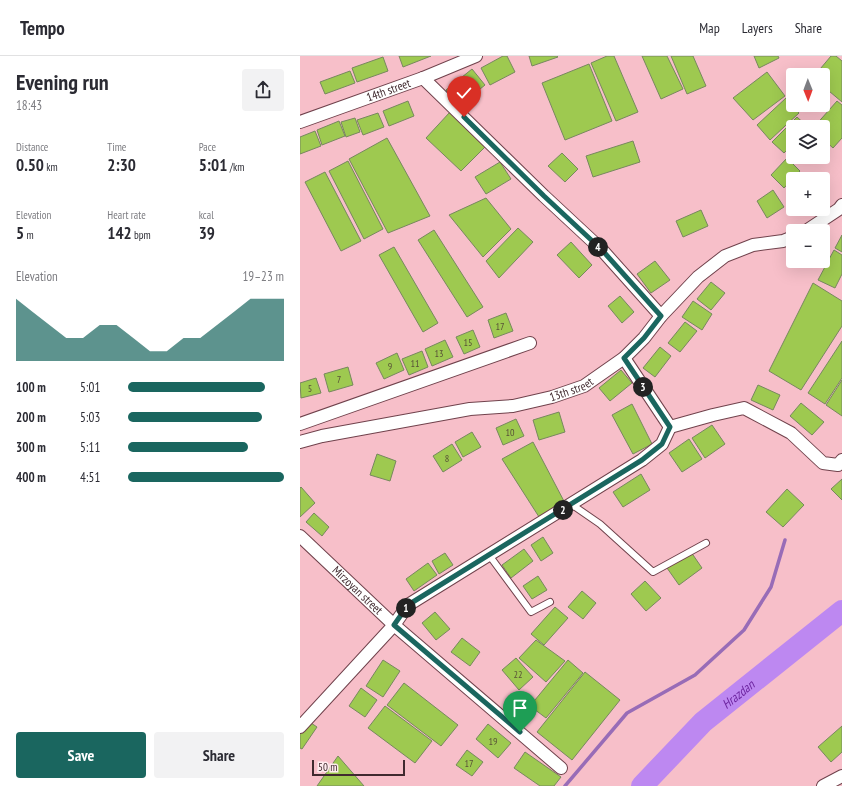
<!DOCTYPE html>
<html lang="en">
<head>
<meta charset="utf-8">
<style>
	body { margin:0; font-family:"PT Sans Narrow",sans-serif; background:#f2f2f3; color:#2b2b33; height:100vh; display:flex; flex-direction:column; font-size:15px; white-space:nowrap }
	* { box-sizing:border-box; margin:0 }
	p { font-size:13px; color:#7c7c81 }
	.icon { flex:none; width:22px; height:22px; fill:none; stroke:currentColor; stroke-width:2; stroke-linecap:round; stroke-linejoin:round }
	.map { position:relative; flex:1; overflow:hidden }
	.drawer { display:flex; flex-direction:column; background:#fff; width:300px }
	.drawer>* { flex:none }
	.needle { width:26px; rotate:179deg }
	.buttons { position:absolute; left:486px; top:12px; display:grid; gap:8px }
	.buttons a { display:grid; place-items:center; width:44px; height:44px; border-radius:4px; background:#fff; box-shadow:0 4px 16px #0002; font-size:20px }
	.scale { position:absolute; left:12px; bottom:10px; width:93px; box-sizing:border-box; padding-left:4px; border:2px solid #402a2f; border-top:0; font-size:11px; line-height:14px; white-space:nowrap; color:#402a2f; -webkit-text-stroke:3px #feecef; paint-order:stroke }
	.pin { position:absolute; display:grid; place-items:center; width:34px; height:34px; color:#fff; margin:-41px -17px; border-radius:50% 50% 50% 0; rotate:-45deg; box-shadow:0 0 4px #0007 }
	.pin .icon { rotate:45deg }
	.km { position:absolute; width:20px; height:20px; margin:-10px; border-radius:50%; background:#222; color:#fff; font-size:11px; line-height:20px; text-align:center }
	.round { display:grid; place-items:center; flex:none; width:42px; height:42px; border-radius:4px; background:#f2f2f3 }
	.overview { display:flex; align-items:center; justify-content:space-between; height:68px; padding:0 16px }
	h1 { font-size:22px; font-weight:700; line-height:30px }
	.stats { display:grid; grid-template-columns:repeat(3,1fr); gap:6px; height:68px; padding:4px 16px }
	.stats div { display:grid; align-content:center }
	.stats b { font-size:17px; font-weight:700 }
	.stats small { font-size:11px; font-weight:400 }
	.stats p { font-size:11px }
	.chart { height:112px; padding:8px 16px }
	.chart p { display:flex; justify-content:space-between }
	.chart svg { width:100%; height:72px; margin-top:4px; fill:#1a665f; opacity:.7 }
	.action { display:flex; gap:8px; margin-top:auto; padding:8px 16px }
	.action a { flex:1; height:46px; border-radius:4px; background:#1a665f; color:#fff; font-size:16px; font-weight:700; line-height:46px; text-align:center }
	.action a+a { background:#f2f2f3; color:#2b2b33 }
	ul { padding:0 16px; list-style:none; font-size:13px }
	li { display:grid; grid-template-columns:64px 48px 1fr; align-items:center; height:30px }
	li i { height:10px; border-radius:5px; background:#1a665f }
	header { display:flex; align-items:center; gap:24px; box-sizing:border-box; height:56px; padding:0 20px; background:#fff; border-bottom:1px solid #e1e1e2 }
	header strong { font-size:19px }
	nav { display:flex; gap:22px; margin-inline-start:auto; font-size:14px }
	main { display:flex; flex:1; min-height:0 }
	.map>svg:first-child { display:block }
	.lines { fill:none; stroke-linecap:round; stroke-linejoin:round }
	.stream { stroke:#986cb7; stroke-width:3.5 }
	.river { stroke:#bd88f1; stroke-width:22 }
	.building { fill:#9ec950; stroke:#77885e }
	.lane-casing { stroke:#70424c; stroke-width:8 }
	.street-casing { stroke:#70424c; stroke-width:14 }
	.lane { stroke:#fff; stroke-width:6 }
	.street { stroke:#fff; stroke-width:12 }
	.route-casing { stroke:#fff; stroke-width:8 }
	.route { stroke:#1a665f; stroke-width:5 }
	.labels { text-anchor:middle; stroke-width:3; stroke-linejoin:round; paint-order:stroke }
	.number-label { font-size:10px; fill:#585237 }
	.street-label { font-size:12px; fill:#402a2f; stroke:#feecef }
	.water-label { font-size:13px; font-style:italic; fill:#6d25a0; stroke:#feecef }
</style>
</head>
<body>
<header>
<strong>Tempo</strong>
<nav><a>Map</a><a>Layers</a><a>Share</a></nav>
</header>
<main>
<section class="drawer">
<div class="overview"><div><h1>Evening run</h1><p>18:43</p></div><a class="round"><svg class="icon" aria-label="share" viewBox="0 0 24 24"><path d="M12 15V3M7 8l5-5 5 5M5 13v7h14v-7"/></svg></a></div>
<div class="stats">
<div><p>Distance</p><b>0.50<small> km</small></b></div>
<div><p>Time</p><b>2:30</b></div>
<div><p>Pace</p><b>5:01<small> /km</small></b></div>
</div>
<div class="stats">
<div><p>Elevation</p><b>5<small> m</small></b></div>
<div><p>Heart rate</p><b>142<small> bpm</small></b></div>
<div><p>kcal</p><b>39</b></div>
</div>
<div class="chart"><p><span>Elevation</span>19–23 m</p>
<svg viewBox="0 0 160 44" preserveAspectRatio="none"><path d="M0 44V6L10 14L20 22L30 30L40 30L50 22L60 22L70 30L80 38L90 38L100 30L110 30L120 22L130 14L140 6L150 6L160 6V44z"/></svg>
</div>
<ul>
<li><b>100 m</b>5:01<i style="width:88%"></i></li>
<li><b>200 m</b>5:03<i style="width:86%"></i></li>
<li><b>300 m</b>5:11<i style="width:77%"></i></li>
<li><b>400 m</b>4:51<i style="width:100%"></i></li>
</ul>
<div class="action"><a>Save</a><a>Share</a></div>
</section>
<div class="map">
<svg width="542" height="730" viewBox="0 0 542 730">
	<rect width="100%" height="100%" fill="#f7bfc9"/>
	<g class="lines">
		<!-- stream -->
		<path class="stream" d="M265,730L327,657L395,619L444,574L471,531L485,484"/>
		<!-- river -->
		<path class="river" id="s1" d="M342,730L403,666L542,555"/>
	</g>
	<!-- building -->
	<path class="building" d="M99,0H131L103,11Z
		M203,0H207L215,16L190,29L181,12Z
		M229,0H257L258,1L232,10Z
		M307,0H314L338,56L316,65L291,7Z
		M342,0H367L383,33L361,43Z
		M371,0H393L406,30L387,38Z
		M454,0H478L479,2L459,12Z
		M531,0H536L542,5V46L523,30V19H515Z
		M83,1L88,15L57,26L52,12Z
		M289,8L312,65L265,84L242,27Z
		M172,13L185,29L159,50L146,34Z
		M50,15L55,27L25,38L20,26Z
		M467,16L485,40L453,64L433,42Z
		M486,42L499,57L470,84L457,69Z
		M108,45L114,60L89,70L83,55Z
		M537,45L542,49V82L533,92L523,83V71H514Z
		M150,56L186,90L161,115L126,82Z
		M78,57L84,71L63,79L57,64Z
		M497,61L508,71H493V88L484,97L472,86Z
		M55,62L60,76L46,81L41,66Z
		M39,65L45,80L22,89L17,74Z
		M15,75L21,90L0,98V81Z
		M87,82L130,160L88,177L49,103Z
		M333,85L340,106L293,121L286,100Z
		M262,97L278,113L265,126L248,110Z
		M499,101H509L505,106Z
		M487,102L500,115L484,132L471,119Z
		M48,105L83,173L64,183L29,115Z
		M200,106L211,123L186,138L175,121Z
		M25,116L61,185L41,195L5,126Z
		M473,134L484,151L467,162L457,145Z
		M186,142L211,173L183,201L149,159Z
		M401,154L408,170L383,181L376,165Z
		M218,172L233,186L199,222L186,205Z
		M134,174L183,251L167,261L118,184Z
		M542,179V196L535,192Z
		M271,186L292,209L279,222L257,199Z
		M94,191L138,267L123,276L79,199Z
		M534,194L542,199V218L535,232L518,224Z
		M355,205L370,224L351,237L337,218Z
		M411,226L425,237L411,254L397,243Z
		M513,227L542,245V270L501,334L469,315Z
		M320,240L334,256L322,267L308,250Z
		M393,245L412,258L402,274L382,261Z
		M206,257L213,275L194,282L188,264Z
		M385,266L397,275L380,296L368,287Z
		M173,274L180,291L164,298L156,281Z
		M145,284L153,301L132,310L125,293Z
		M542,285V322L525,348L508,337Z
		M360,291L371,300L355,321L343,312Z
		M122,295L128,311L109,319L102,303Z
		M97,297L104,314L84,323L76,307Z
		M48,311L53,329L29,336L24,318Z
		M321,314L332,327L310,345L299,332Z
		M16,322L21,337L1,342L0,327Z
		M542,324V360L526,349Z
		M458,329L480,339L473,354L451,344Z
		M501,347L524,366L512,379L490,360Z
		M332,348L352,388L333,398L312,359Z
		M259,356L265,376L239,384L233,364Z
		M216,363L224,380L203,389L196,372Z
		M412,369L425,388L405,402L392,382Z
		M172,376L181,391L163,401L155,386Z
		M389,383L402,403L382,416L369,397Z
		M233,386L266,449L241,464L202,403Z
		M152,388L162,404L143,416L133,400Z
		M77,398L96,405L90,425L70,419Z
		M341,418L350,434L323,451L313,436Z
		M542,423V444L531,433Z
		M1,431L15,447L0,461V432Z
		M487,433L504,449L483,471L466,456Z
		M14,457L29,471L22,480L6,466Z
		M243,481L253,497L241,505L231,489Z
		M224,493L233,505L211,522L202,509Z
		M391,496L402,512L379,529L367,512Z
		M145,497L153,509L139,518L132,505Z
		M128,507L137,519L114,535L106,523Z
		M238,520L247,534L232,543L223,530Z
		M345,525L361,542L346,555L331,538Z
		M282,535L296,547L283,563L268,551Z
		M255,551L268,562L244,589L231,578Z
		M135,556L150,573L136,584L122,567Z
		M162,582L180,596L170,610L151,596Z
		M236,584L265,605L246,626L219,602Z
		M216,602L233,621L219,634L202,614Z
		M83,604L100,615L83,641L66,630Z
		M268,604L283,617L246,662L230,650Z
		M285,616L320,644L272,704L237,676Z
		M104,627L158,669L141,690L87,649Z
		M61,632L77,644L65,661L49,650Z
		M85,650L132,685L115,707L68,672Z
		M8,665L17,671L2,693L0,692V675Z
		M188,668L211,687L198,702L176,683Z
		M542,670V696L531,706L518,691Z
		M167,694L183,706L172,720L156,709Z
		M225,696L261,721L254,730H240L214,712Z
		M38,700L64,730H17Z"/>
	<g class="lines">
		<!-- lane casing -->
		<g class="lane-casing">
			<path id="lane" d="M271,448L300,468L353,516L406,487
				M189,499L231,556L250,546"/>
		</g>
		<!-- street casing -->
		<g class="street-casing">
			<g id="street">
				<path d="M123,22L244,140L302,194L361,260"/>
				<path id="s2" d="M0,66L123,22L176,0"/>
				<path d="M506,175L539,153L542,149"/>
				<path d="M324,302L370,371L413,359L444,352L491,377L523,407L538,409L542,404"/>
				<path d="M0,368L230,287"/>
				<path id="s3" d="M0,386L22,380L170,353L213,350L252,341L284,330L324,302L344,282L361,260L398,221L425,200L453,189L483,185L493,181"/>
				<path id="s4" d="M0,480L94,569L261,712"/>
				<path d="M0,671L94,569L108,549L342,404L362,388L370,371"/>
				<path d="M523,730L542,720"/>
			</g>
		</g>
		<!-- lane -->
		<use href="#lane" class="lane"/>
		<!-- street -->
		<use href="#street" class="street"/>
	</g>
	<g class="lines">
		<!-- route casing -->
		<g class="route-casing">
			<path id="route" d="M164,61L244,140L302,194L361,260L344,282L324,302L370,371L362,388L342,404L108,549L94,569L220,676"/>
		</g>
		<!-- route -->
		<use href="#route" class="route"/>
	</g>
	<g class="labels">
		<!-- number labels -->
		<g class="number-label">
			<text x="200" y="274">17</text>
			<text x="168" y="290">15</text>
			<text x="139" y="301">13</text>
			<text x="115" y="311">11</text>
			<text x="90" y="314">9</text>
			<text x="39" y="327">7</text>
			<text x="10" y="336">5</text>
			<text x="210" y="380">10</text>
			<text x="147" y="406">8</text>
			<text x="218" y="622">22</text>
			<text x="193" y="689">19</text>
			<text x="169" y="711">17</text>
		</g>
		<!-- street labels -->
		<g class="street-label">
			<text dy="4" stroke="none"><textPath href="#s2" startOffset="94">14th street</textPath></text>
			<text dy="4" stroke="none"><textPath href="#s3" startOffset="277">13th street</textPath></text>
			<text dy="4" stroke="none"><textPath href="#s4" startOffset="79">Mirzoyan street</textPath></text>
		</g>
		<!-- water labels -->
		<g class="water-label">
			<text dy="5" stroke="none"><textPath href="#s1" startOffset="133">Hrazdan</textPath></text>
		</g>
	</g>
</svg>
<div class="buttons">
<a><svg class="needle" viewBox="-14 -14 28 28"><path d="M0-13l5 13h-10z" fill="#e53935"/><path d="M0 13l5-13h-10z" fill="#7c7c81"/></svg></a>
<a><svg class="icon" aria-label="layers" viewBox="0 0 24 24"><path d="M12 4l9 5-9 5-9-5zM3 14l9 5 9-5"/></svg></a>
<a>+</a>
<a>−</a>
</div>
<div class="scale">50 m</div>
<div class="pin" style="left:220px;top:676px;background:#1e9e55"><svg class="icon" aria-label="arrive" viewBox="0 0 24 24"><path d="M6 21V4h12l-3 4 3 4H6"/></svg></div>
<div class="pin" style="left:164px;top:61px;background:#d93025"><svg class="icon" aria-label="check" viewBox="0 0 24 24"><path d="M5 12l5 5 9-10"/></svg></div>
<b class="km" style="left:106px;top:552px">1</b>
<b class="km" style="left:263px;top:454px">2</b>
<b class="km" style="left:343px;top:331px">3</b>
<b class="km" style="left:298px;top:191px">4</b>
</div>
</main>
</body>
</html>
